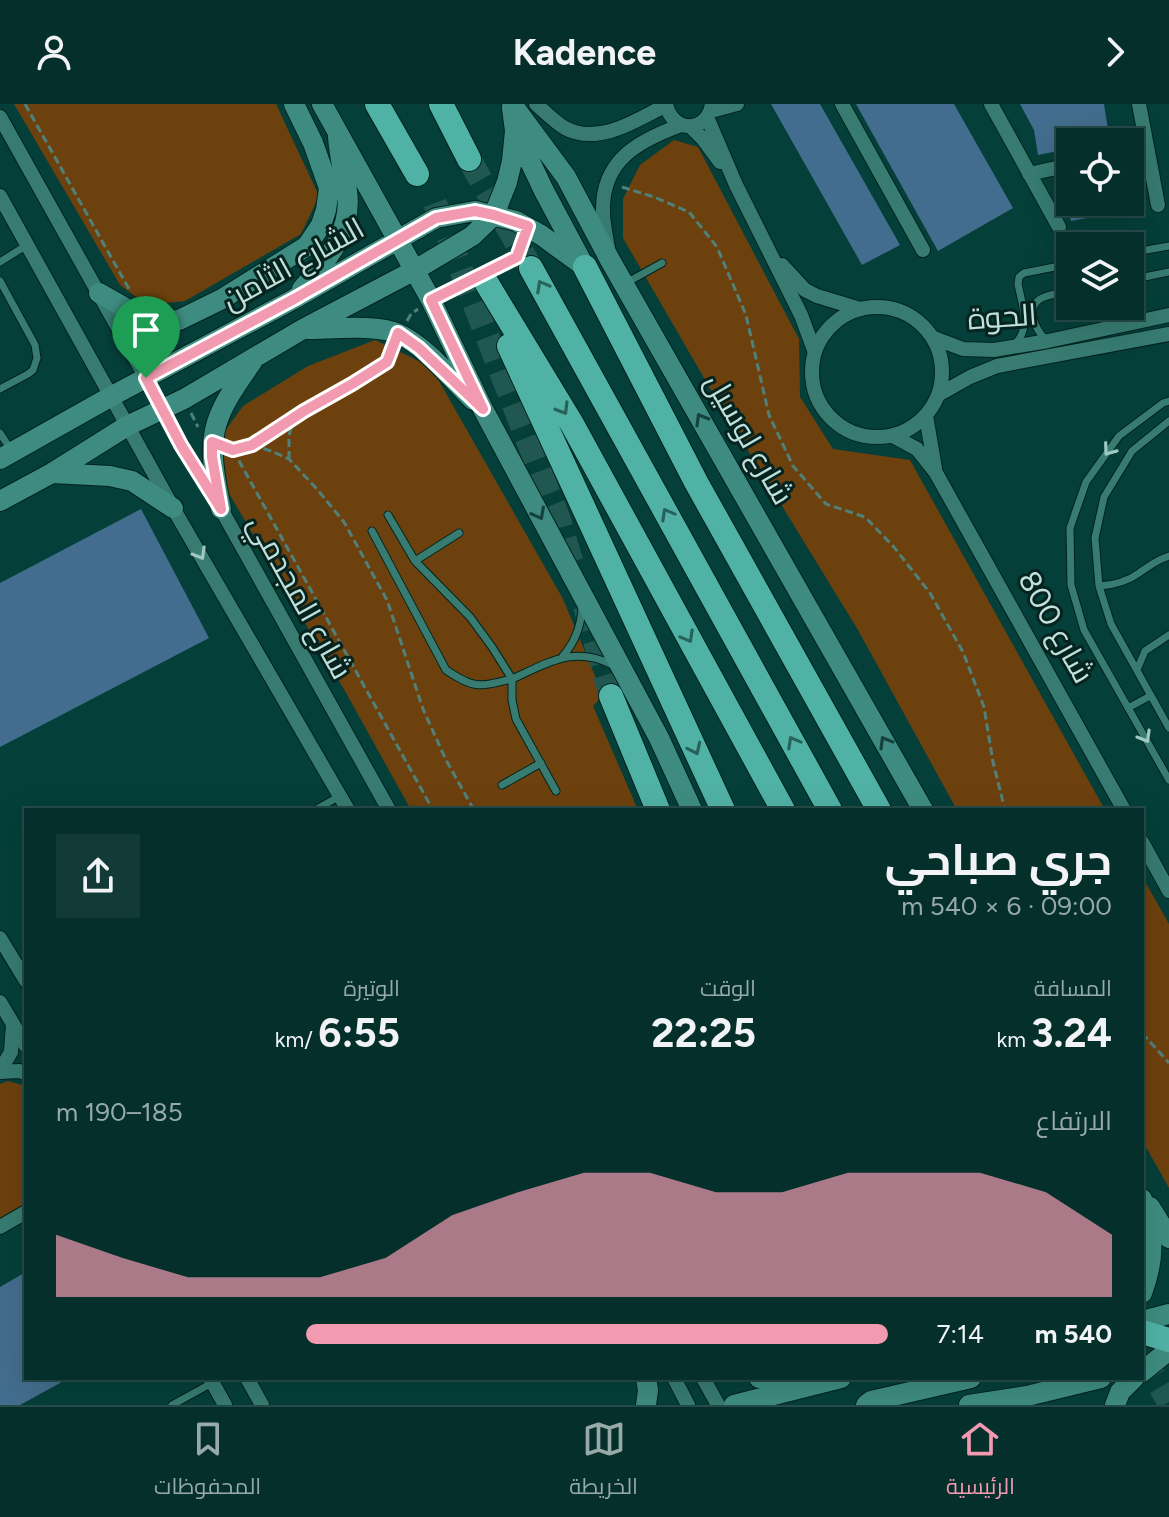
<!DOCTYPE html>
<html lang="ar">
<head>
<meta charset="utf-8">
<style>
	body { margin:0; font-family:Figtree,Cairo,sans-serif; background:#123b37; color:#f1f3f6; direction:rtl; height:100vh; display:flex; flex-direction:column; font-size:30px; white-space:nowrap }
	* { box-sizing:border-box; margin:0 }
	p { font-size:26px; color:#97a9a9 }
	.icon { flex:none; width:44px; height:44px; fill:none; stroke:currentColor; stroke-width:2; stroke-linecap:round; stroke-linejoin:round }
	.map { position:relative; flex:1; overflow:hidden; direction:ltr }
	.sheet { position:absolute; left:24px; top:704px; width:1120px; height:572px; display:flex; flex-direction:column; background:#042f2b; border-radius:0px; box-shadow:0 8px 32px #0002,0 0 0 2px #254a47; direction:rtl }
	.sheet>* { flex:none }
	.fabs { position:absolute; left:1056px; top:24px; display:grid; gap:16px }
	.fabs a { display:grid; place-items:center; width:88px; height:88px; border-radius:0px; background:#042f2b; box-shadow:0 8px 32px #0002,0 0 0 2px #254a47; font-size:40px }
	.pin { position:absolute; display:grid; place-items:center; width:68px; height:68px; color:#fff; margin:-82px -34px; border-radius:50% 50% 50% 0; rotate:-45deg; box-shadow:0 0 8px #0007 }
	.pin .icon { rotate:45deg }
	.round { display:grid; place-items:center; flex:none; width:84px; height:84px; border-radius:0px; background:#123b37 }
	.overview { display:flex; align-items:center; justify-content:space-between; height:136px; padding:0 32px }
	h1 { font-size:44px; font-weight:700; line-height:60px }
	.metrics { display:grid; grid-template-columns:repeat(3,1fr); gap:12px; height:136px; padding:8px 32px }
	.metrics div { display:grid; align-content:center }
	.metrics b { font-size:40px; font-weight:700 }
	.metrics small { font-size:22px; font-weight:400 }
	.metrics p { font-size:22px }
	.chart { height:224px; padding:16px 32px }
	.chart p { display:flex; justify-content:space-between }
	.chart svg { width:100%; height:144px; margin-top:8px; fill:#f29ab0; opacity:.7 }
	ul { padding:0 32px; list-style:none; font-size:26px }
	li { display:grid; grid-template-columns:128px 96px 1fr; align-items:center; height:60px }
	li i { height:20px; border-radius:10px; background:#f29ab0 }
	header { display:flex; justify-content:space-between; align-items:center; height:104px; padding:0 32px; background:#042f2b; font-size:36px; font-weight:700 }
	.tabs { display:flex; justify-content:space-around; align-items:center; height:112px; border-top:2px solid #254a47; background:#042f2b; font-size:22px; color:#97a9a9 }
	.tabs a { display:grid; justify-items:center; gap:4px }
	.tabs .active { color:#f29ab0 }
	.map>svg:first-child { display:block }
	.green { fill:#6d410e }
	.building { fill:#436d8e }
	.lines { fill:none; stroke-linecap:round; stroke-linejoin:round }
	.highway-tunnel { stroke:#215751; stroke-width:24; stroke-dasharray:24 12; stroke-linecap:butt }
	.lane-casing { stroke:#00241f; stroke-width:9 }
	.street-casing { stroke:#00241f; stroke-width:16 }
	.secondary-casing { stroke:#00241f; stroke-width:22 }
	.highway-casing { stroke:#00241f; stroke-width:26 }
	.path { stroke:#50807a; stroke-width:3; stroke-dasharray:8 4; stroke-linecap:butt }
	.lane { stroke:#377b71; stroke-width:7 }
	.street { stroke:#377b71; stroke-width:14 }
	.secondary { stroke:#3e8c81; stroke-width:20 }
	.highway { stroke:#50b2a5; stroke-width:24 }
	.oneway { stroke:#27635b }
	.oneway2 { stroke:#17423c }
	.oneway3 { stroke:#9ec8c0 }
	.route-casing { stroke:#fff; stroke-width:16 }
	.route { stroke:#f29ab0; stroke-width:10 }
	.labels { text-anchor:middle; stroke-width:6; stroke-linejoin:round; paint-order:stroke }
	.street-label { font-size:30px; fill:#c0e1db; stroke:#06231f }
</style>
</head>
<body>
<header><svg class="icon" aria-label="forward" viewBox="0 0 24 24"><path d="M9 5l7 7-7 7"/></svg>Kadence<svg class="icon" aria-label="person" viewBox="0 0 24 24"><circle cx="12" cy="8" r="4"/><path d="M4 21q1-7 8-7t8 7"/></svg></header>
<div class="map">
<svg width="1169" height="1301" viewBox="0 0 1169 1301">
	<rect width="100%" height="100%" fill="#053f39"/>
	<!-- green -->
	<path class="green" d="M14,0H276L319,92L301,130L185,197L147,201L120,181Z
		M674,36L698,43L799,235L800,293L833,345L910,356L1105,706H957L858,526L711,286L623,134V95L640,61Z
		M375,236L431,263L563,495L603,591L593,602L638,706H411L345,587L207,352L243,302L308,262Z
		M1142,772L1169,820V1084L1142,1036Z
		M8,977L26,982V1100L0,1115V980Z"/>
	<!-- building -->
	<path class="building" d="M771,0H820L900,141L862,161Z
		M856,0H954L1013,104L938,147Z
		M1020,0H1104L1110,38H1066L1068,45L1038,51L1034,26Z
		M1067,98H1140L1141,104L1071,117Z
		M141,405L209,534L0,643V479Z
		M26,1168V1274H69L20,1301H0V1183Z"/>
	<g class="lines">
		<!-- highway-tunnel -->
		<path class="highway-tunnel" d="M469,55L531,164
			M435,99L559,416L574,467
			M585,502L611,592
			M1142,1252L1169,1298"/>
		<!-- lane casing -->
		<g class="lane-casing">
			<path id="lane" d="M1130,149L1169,142
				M0,158L27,141
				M1130,176L1169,168
				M0,177L35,241L37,254L33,266L28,270L0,285
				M626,179L662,159
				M1046,236C1039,229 1035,223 1033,213C1029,191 1053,191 1070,187
				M1014,241C1032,225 1022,201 1018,180L1019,173L1024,169L1070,160
				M1169,297L1163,299L1119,332L1086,378L1070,424L1071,481L1084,526L1169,676
				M1169,317L1132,347L1104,393L1095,434L1099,482L1111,520L1169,624
				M0,329L11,346
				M388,411L415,457
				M372,427L446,566C474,585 479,583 512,575L492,543L470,513L415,457L459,429
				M1099,482C1114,481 1127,478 1139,469C1149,462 1156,456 1169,452
				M563,552C575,538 581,523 582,504
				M1137,566L1145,547L1169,531
				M1128,604L1150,592
				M502,681L541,659
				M556,687L516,615L512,596V575C548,559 573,541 613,561
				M315,706L340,692
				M172,1301L212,1279"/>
		</g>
		<!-- street casing -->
		<g class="street-casing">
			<path id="street" d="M536,0C545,8 555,18 565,24C598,42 637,16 666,1
				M666,0C672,29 707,30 712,0
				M842,0L923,146
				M991,0L1059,123
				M1139,0L1158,101
				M711,7L737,0
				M0,13L146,274L181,341L221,405L389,706
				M707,13L736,81L801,211L814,246
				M690,22L703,35L720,58
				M1130,47L1147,44
				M1029,70L1070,61
				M0,92L173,404L348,706
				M608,144C606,132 603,119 603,107C602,56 638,37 681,21
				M782,161L805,186L817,192L860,205
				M812 268a65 65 0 1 1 130 0a65 65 0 1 1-130 0Z
				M934,234L963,245L994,246L1048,237L1169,211
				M938,291L970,273L997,262L1169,230
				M926,312L935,364
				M893,332L917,345L936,369L1124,706
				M1142,738L1169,787
				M0,834L26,877
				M0,898L26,942
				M0,967L11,948L13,920
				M0,968L19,967L26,969
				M0,1123L26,1108
				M210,1274L225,1301
				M247,1274L262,1301
				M674,1274L688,1301
				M703,1274L718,1301"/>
		</g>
		<!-- secondary casing -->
		<g class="secondary-casing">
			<path id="secondary" d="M322,0L431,196L483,305L659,634L692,706
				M512,0L566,73L610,156L923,706
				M516,28L544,87L583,160
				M302,185C326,157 353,128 347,87C344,68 339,52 338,32
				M99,189L143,214L160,218L179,216L222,195L307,142L321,121L326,106L329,84L313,39L294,0
				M307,225C331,225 378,220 399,230C428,244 450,274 473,296
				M0,355L110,293L294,195L436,114L475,107L516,117L541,131L585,163
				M52,369L110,372L132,377L173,404
				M0,397L52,369L127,322L184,295L303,225L415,166L472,132L494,111L507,78L512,57L515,27L512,4
				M221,405C206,333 209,318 252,258
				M1142,1095C1153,1133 1156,1151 1142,1189
				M1150,1103L1169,1134
				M1142,1217L1169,1210
				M1142,1268L1169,1246
				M759,1274L794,1284
				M646,1301L648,1286L646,1274
				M734,1301L841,1274
				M866,1301L871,1297L971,1274
				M969,1301L1027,1292L1101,1274
				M1115,1301L1120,1288L1134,1274"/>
		</g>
		<!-- highway casing -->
		<g class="highway-casing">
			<path id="highway" d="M377,0L417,70
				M441,0L469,55
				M585,163L696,378L879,706
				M531,164L830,706
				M486,178L572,320L783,706
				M509,242L723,706
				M611,592L658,706
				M1142,1228L1169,1236"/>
		</g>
		<!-- path -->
		<path class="path" d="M25,0L129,185
			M622,83L654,93L689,108L717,143L746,211L769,311L793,362L826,400L865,413L893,442L930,489L963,548L984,603L993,658L1005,706
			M499,162L513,154
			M445,189L467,179
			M407,217L411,210L418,205
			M146,234L151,238L158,250
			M191,309L198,323
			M252,341L271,347L289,355L316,384L344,418L387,496L423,605L446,656L474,706
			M230,345L233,346L252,341L304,307L352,280L387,258L392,244
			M233,346L433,706
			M289,355V332L293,316
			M1142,929L1169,959"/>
		<!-- lane -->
		<use href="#lane" class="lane"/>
		<!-- street -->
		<use href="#street" class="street"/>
		<!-- secondary -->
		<use href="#secondary" class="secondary"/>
		<!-- highway -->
		<use href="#highway" class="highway"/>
	</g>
	<!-- one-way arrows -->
	<defs><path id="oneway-chevron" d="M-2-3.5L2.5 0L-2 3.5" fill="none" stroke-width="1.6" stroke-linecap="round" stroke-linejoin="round" transform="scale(2)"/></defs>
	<g class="oneway">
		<use href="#oneway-chevron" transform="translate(542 182) rotate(-119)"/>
		<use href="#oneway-chevron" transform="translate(563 305) rotate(59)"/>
		<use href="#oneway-chevron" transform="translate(667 410) rotate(-119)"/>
		<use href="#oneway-chevron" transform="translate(688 533) rotate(61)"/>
		<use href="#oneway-chevron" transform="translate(793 638) rotate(-119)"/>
		<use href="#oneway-chevron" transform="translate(695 645) rotate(65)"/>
	</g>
	<g class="oneway2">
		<use href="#oneway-chevron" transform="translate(701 315) rotate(-120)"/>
		<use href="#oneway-chevron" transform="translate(539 410) rotate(62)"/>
		<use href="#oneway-chevron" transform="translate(885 638) rotate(-120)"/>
	</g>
	<g class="oneway3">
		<use href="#oneway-chevron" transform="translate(1109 346) rotate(126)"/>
		<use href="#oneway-chevron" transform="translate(200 450) rotate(60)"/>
		<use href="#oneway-chevron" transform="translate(1145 633) rotate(60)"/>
	</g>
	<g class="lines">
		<!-- route casing -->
		<g class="route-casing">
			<path id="route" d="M475,107L494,111L528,122L517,153L431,196L483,305L419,244L398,229L387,258L352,280L304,307L252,341L233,346L212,338V353L221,405L181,341L146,274L294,195L436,114Z"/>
		</g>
		<!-- route -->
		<use href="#route" class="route"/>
	</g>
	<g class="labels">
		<!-- street labels -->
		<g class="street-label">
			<text transform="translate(293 160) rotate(-29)" y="10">الشارع الثامن</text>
			<text transform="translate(1002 213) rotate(-4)" y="10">الحوة</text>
			<text transform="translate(749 335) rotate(60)" y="10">شارع لوسيل</text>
			<text transform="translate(300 493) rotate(61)" y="10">شارع المجدمي</text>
			<text transform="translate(1056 523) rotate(61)" y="10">شارع 800</text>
		</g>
	</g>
</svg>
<div class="fabs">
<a><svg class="icon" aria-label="locate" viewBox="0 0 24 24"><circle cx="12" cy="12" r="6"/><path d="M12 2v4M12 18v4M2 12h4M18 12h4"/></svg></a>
<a><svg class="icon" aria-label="layers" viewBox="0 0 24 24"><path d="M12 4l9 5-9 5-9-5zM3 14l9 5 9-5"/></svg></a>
</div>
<div class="pin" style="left:146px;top:274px;background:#1e9e55"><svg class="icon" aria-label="arrive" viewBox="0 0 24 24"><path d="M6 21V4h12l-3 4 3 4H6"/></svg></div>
<section class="sheet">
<div class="overview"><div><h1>جري صباحي</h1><p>09:00 · 6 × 540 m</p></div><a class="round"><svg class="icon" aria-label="share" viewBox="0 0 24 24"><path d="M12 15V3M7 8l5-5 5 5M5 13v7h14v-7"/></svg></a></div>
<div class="metrics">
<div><p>المسافة</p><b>3.24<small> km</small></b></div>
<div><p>الوقت</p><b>22:25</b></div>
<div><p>الوتيرة</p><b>6:55<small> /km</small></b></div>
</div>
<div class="chart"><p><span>الارتفاع</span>185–190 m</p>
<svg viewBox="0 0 160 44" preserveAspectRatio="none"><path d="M0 44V25L10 32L20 38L30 38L40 38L50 32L60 19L70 12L80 6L90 6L100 12L110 12L120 6L130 6L140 6L150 12L160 25V44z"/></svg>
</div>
<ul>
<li><b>540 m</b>7:14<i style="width:70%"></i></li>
</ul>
</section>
</div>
<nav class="tabs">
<a class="active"><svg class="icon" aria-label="home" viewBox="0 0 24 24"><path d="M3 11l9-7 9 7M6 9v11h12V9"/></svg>الرئيسية</a>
<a><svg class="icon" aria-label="map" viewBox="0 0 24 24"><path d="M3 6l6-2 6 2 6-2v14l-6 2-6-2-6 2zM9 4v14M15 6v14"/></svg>الخريطة</a>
<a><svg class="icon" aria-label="saved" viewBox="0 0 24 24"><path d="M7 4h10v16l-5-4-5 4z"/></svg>المحفوظات</a>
</nav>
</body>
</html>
